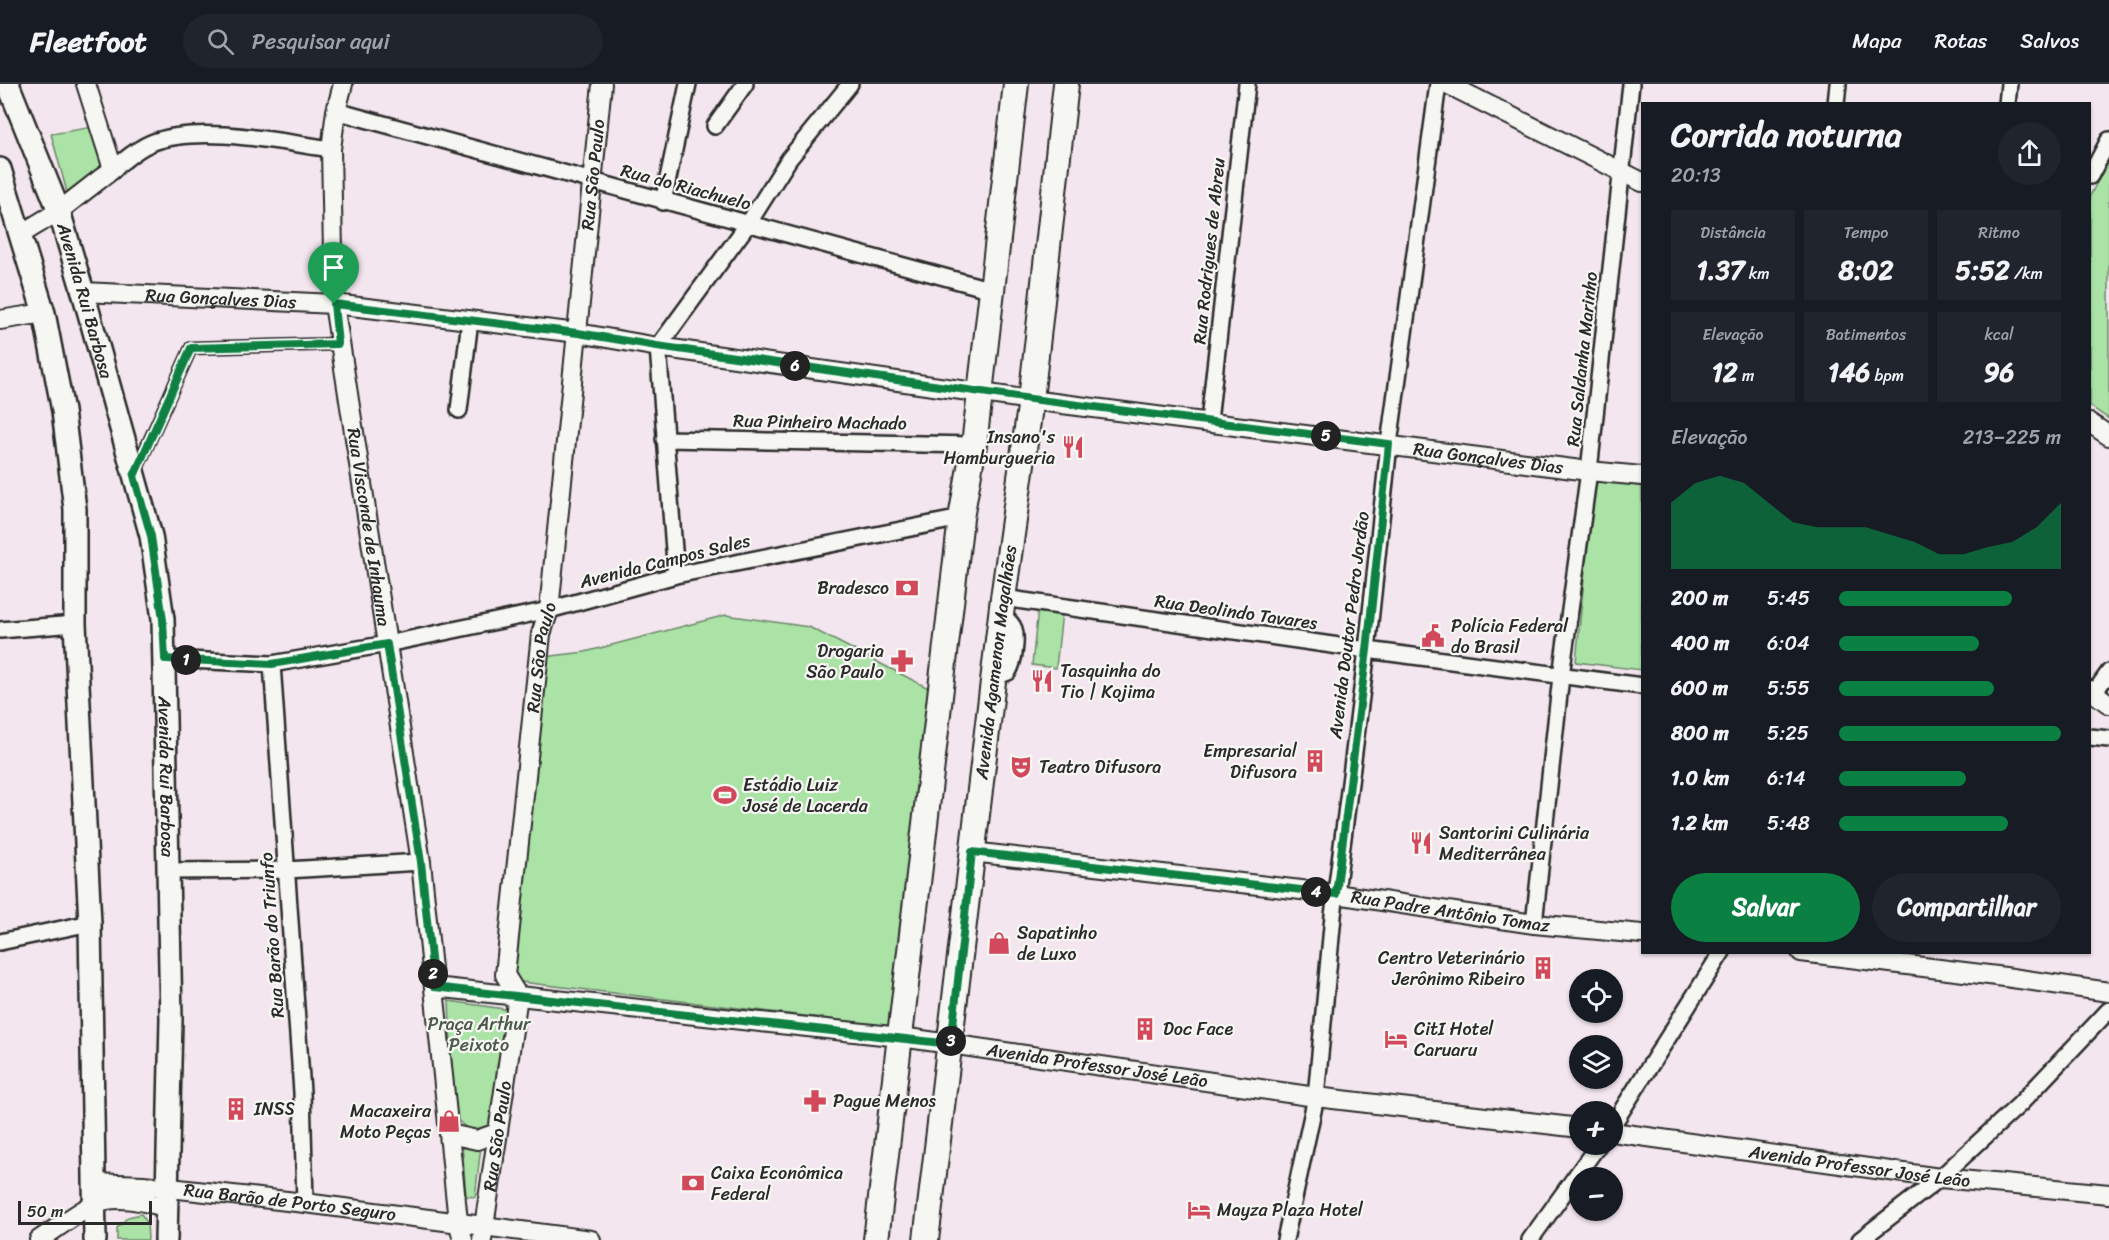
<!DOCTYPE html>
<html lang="pt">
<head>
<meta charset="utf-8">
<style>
	body { margin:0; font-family:Sriracha,sans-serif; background:#20242c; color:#f1f3f6; height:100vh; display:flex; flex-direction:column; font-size:22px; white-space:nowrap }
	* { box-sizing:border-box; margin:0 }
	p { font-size:20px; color:#9ea1a6 }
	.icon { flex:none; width:33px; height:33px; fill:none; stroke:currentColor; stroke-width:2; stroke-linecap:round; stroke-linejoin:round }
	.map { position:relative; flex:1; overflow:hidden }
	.side { position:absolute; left:1641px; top:18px; width:450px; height:852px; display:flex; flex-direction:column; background:#171b24; border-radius:0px; box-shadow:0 2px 4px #0004 }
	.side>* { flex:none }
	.controls { position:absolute; left:1569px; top:885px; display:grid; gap:12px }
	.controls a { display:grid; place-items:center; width:54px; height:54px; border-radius:50%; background:#171b24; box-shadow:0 2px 4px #0004; font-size:30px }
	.scale { position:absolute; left:18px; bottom:15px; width:134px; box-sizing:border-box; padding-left:6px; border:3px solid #2b2b2b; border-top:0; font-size:16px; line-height:21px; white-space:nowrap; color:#2b2b2b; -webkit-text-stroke:4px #f6f6f2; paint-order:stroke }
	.pin { position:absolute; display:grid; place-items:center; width:51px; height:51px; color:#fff; margin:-62px -26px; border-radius:50% 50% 50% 0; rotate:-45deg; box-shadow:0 0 6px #0007 }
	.pin .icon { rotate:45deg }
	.km { position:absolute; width:30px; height:30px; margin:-15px; border-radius:50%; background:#222; color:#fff; font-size:16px; line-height:30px; text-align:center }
	.round { display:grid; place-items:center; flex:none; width:63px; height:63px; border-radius:32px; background:#20242c }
	.headline { display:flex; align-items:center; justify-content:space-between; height:102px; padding:0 30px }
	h1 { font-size:33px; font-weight:700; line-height:45px }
	.stats { display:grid; grid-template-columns:repeat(3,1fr); gap:9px; height:102px; padding:6px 30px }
	.stats div { display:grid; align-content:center; border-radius:0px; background:#20242c; text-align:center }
	.stats b { font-size:26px; font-weight:700 }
	.stats small { font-size:16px; font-weight:400 }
	.stats p { font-size:16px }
	.chart { height:168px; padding:12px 30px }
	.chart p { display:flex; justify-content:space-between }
	.chart svg { width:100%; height:108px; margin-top:6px; fill:#0b8043; opacity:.7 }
	.action { display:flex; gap:12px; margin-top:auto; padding:12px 30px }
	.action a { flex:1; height:69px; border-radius:36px; background:#0b8043; color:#fff; font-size:24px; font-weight:700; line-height:69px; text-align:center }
	.action a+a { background:#20242c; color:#f1f3f6 }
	ul { padding:0 30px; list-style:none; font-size:20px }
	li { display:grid; grid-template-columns:96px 72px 1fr; align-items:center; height:45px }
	li i { height:15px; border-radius:8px; background:#0b8043 }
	header { display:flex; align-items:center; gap:36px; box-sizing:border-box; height:84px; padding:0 30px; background:#171b24; border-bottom:2px solid #363941 }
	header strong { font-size:28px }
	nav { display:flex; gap:33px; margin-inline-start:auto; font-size:21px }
	.search { width:420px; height:54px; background:#20242c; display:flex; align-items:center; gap:15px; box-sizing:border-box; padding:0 21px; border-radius:33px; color:#9ea1a6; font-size:22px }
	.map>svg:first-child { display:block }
	.green { fill:#abe3a7; stroke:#6b8769; stroke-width:1.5 }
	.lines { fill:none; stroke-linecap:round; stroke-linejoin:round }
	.pedestrian-casing { stroke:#2b2b2b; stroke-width:15 }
	.minor-casing { stroke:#2b2b2b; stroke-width:20 }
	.tertiary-casing { stroke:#2b2b2b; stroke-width:22 }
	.secondary-casing { stroke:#2b2b2b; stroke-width:26 }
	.primary-casing { stroke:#2b2b2b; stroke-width:28 }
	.pedestrian { stroke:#f6f6f2; stroke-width:10 }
	.minor { stroke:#f6f6f2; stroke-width:15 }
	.tertiary { stroke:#f6f6f2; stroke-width:18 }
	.secondary { stroke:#f6f6f2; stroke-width:21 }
	.primary { stroke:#f6f6f2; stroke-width:24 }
	.route-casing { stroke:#fff; stroke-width:12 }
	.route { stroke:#0b8043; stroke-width:8 }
	.labels { text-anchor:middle; stroke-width:4.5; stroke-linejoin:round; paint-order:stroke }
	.street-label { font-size:18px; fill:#2b2b2b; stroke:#f6f6f2 }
	.poi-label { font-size:18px; fill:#2b2b2b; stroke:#f6f6f2; text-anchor:start }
	.park-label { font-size:18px; fill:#4b594a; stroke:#f6f6f2 }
</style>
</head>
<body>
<header>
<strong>Fleetfoot</strong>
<div class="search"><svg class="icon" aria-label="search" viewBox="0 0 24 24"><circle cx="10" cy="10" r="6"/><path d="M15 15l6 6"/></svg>Pesquisar aqui</div>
<nav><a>Mapa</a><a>Rotas</a><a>Salvos</a></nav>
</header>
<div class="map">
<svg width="2109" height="1156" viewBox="0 0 2109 1156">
	<rect width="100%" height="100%" fill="#f4e6ef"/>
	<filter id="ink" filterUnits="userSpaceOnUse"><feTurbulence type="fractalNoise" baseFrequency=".0167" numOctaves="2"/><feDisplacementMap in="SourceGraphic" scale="12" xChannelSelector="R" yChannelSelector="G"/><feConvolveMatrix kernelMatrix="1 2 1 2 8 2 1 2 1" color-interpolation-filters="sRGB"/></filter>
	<g filter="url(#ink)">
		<!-- green -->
		<path class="green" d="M93,43L103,82L70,119L51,50Z
			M2109,75V335L2090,322V112Z
			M1594,390L1642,394V586L1576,578Z
			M1038,525L1062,528L1056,584L1032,581Z
			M726,531L809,543L934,607L889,942L513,897L514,862L544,573L585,568Z
			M449,917L511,926L493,1041L471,1048L454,1033Z
			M462,1060L481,1062L475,1113L466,1112Z
			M141,1130L147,1138L148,1156H117V1144L128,1133Z"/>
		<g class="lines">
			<!-- pedestrian casing -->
			<g class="pedestrian-casing">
				<path id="pedestrian" d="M135,389L191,264L338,260"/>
			</g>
			<!-- minor casing -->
			<g class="minor-casing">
				<path id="minor" d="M1836,20L1838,0
					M2007,20L2009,0
					M336,27L992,206
					M715,42L745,0
					M113,85C125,76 136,65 151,59C199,40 280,58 331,65
					M2090,92L2109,56
					M663,118L688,0
					M459,326L470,236
					M1209,337L1247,0
					M664,355L974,361
					M676,491L658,263L748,140L789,75L850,0
					M1003,514L1367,566L1642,602
					M0,546L75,540
					M165,575L272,580L387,560L549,526L676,491L961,434
					M272,580L302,1008L305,1119
					M993,594L1008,588C1014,579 1017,555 1014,545C1012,539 1006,534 1001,530
					M2094,609L2109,588
					M2090,653L2109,655
					M167,787L287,786L421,778
					M1534,840L1561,592L1589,387L1631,0
					M0,858L90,839
					M1612,1042L1722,868
					M1285,1156L1316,1013L1333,832L1367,566L1389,360L1438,0
					M1530,1156L1599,1060
					M1860,1156L1940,1094L2020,1020L2109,926"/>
			</g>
			<!-- tertiary casing -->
			<g class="tertiary-casing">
				<g id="tertiary">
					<path id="s1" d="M343,0L336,27L331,65L334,220L421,778L458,1137L463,1156"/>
					<path d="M1447,0L1642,98"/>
					<path d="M21,150L59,127L113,85L86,0"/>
					<path id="s2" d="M83,208L334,220L578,249L658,263L1031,316L1589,387L1642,392"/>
					<path d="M0,236L44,229"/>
					<path d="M2090,339L2109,352"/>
					<path d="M2090,606L2109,620"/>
					<path id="s3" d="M972,768L1336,810L1534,840L1642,850"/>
					<path d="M1801,868L2005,893L2109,908"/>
					<path id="s4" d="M434,903L901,953L1316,1013L1580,1044"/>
					<path id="s5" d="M1612,1048L1940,1094L2109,1110"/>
					<path d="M450,1050L477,1056L497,1049"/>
					<path id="s6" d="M95,1099L143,1101L305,1119L591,1156"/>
					<path d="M39,1156C57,1144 75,1130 94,1120C115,1110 145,1117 167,1124"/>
					<path id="s7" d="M482,1156L518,912L505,891L541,550L549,526L602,0"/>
				</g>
			</g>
			<!-- secondary casing -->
			<g class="secondary-casing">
				<g id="secondary">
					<path id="s8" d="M8,0L59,127L83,208L151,452L163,535L171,935L166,1156"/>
					<path d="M0,85L44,229L63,327L75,425V540L90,839L95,1156"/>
				</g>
			</g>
			<!-- primary casing -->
			<g class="primary-casing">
				<g id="primary">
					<path d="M876,1156L961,434L974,361L1016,0"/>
					<path id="s9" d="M926,1156L1003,514L1031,316L1066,0"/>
				</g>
			</g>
			<!-- pedestrian -->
			<use href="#pedestrian" class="pedestrian"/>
			<!-- minor -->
			<use href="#minor" class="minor"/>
			<!-- tertiary -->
			<use href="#tertiary" class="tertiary"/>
			<!-- secondary -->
			<use href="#secondary" class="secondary"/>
			<!-- primary -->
			<use href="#primary" class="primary"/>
		</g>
	</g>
	<g class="lines" filter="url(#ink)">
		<!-- route casing -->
		<g class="route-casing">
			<path id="route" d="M334,220L578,249L657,262L1031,315L1389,360L1367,566L1336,810L972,768L951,960L434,903L421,778L387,560L272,580L165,575L163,536L151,452L134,392L191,264L338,260Z"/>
		</g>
		<!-- route -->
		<use href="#route" class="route"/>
	</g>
	<!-- icons -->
	<defs>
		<g id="restaurant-bare" transform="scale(1.8)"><path d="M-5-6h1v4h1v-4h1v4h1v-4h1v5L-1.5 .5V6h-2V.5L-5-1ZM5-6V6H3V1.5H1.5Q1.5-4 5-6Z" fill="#d1495b" stroke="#f6f6f2" stroke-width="2.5" paint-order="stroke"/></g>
		<g id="bank-bare" transform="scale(1.8)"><path d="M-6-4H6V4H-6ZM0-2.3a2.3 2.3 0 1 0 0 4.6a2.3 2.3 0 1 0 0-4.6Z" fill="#d1495b" stroke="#f6f6f2" stroke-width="2.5" paint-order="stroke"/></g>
		<g id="civic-bare" transform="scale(1.8)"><path d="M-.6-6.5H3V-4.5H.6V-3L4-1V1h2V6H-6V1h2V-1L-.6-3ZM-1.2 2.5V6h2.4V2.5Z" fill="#d1495b" stroke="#f6f6f2" stroke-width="2.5" paint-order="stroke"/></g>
		<g id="pharmacy-bare" transform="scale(1.8)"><path d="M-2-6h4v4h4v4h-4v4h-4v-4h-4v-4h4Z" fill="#d1495b" stroke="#f6f6f2" stroke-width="2.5" paint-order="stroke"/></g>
		<g id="building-bare" transform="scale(1.8)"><path d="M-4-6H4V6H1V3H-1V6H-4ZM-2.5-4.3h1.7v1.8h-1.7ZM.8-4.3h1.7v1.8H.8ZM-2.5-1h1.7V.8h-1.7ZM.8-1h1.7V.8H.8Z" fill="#d1495b" stroke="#f6f6f2" stroke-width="2.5" paint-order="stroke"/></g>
		<g id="theatre-bare" transform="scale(1.8)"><path d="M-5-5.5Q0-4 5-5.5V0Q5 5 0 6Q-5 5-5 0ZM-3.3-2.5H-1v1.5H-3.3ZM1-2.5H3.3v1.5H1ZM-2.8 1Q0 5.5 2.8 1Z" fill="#d1495b" stroke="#f6f6f2" stroke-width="2.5" paint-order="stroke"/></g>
		<g id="stadium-bare" transform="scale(1.8)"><path d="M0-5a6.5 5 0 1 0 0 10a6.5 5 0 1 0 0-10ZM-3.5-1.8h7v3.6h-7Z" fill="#d1495b" stroke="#f6f6f2" stroke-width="2.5" paint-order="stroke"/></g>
		<g id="shop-bare" transform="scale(1.8)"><path d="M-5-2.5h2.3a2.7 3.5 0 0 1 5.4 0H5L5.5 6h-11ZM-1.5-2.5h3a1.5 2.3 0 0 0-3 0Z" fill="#d1495b" stroke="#f6f6f2" stroke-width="2.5" paint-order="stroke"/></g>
		<g id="hotel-bare" transform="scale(1.8)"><path d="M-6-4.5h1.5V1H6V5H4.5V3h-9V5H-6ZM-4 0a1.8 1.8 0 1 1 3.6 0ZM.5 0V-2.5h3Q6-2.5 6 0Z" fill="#d1495b" stroke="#f6f6f2" stroke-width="2.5" paint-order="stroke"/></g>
	</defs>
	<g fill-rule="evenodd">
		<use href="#restaurant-bare" x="1073" y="363"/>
		<use href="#bank-bare" x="907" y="504"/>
		<use href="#civic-bare" x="1433" y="552"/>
		<use href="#pharmacy-bare" x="902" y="577"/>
		<use href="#restaurant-bare" x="1042" y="597"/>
		<use href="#building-bare" x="1315" y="677"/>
		<use href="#theatre-bare" x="1021" y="683"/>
		<use href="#stadium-bare" x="725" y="711"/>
		<use href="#restaurant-bare" x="1421" y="759"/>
		<use href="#shop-bare" x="999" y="859"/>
		<use href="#building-bare" x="1543" y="884"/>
		<use href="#building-bare" x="1145" y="945"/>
		<use href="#hotel-bare" x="1396" y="955"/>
		<use href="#pharmacy-bare" x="815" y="1017"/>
		<use href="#building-bare" x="236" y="1025"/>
		<use href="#shop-bare" x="449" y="1037"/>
		<use href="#bank-bare" x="693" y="1099"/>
		<use href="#hotel-bare" x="1199" y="1126"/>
	</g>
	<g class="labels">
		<!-- street labels -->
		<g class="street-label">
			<text dy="6" stroke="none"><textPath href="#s7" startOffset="1077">Rua São Paulo</textPath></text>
			<text transform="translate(686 103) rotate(15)" y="6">Rua do Riachuelo</text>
			<text transform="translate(1209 167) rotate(-84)" y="6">Rua Rodrigues de Abreu</text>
			<text dy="6" stroke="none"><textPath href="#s2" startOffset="138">Rua Gonçalves Dias</textPath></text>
			<text dy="6" stroke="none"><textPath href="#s8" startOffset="230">Avenida Rui Barbosa</textPath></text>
			<text transform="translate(1582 275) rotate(-84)" y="6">Rua Saldanha Marinho</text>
			<text transform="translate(820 338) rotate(1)" y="6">Rua Pinheiro Machado</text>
			<text dy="6" stroke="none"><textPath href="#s2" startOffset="1416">Rua Gonçalves Dias</textPath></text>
			<text dy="6" stroke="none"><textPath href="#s1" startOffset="447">Rua Visconde de Inhauma</textPath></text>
			<text transform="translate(665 477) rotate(-14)" y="6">Avenida Campos Sales</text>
			<text transform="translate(1236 528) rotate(8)" y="6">Rua Deolindo Tavares</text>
			<text transform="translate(1349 541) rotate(-83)" y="6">Avenida Doutor Pedro Jordão</text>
			<text dy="6" stroke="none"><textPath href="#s7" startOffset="591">Rua São Paulo</textPath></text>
			<text dy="6" stroke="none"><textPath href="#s9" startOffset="582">Avenida Agamenon Magalhães</textPath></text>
			<text dy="6" stroke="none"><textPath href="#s8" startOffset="716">Avenida Rui Barbosa</textPath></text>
			<text dy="6" stroke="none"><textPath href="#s3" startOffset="482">Rua Padre Antônio Tomaz</textPath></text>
			<text transform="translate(272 851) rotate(-94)" y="6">Rua Barão do Triunfo</text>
			<text dy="6" stroke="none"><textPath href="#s4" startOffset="668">Avenida Professor José Leão</textPath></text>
			<text dy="6" stroke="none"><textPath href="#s7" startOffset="105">Rua São Paulo</textPath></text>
			<text dy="6" stroke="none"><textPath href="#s5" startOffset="250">Avenida Professor José Leão</textPath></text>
			<text dy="6" stroke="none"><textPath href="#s6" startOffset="196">Rua Barão de Porto Seguro</textPath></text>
		</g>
		<!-- poi labels -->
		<g class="poi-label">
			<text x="1055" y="359" text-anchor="end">Insano's<tspan x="1055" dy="21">Hamburgueria</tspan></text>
			<text x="889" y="510" text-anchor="end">Bradesco</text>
			<text x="1451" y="548">Polícia Federal<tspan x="1451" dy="21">do Brasil</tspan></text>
			<text x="884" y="573" text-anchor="end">Drogaria<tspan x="884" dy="21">São Paulo</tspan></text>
			<text x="1060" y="593">Tasquinha do<tspan x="1060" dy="21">Tio | Kojima</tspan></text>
			<text x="1297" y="673" text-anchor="end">Empresarial<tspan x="1297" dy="21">Difusora</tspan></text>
			<text x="1039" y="689">Teatro Difusora</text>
			<text x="743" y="707">Estádio Luiz<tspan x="743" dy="21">José de Lacerda</tspan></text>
			<text x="1439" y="755">Santorini Culinária<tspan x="1439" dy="21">Mediterrânea</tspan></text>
			<text x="1017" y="855">Sapatinho<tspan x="1017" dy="21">de Luxo</tspan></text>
			<text x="1525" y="880" text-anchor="end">Centro Veterinário<tspan x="1525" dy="21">Jerônimo Ribeiro</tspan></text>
			<text x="1163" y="951">Doc Face</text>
			<text x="1414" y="951">CitI Hotel<tspan x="1414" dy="21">Caruaru</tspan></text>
			<text x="833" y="1023">Pague Menos</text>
			<text x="254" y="1031">INSS</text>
			<text x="431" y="1033" text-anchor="end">Macaxeira<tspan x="431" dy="21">Moto Peças</tspan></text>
			<text x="711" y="1095">Caixa Econômica<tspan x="711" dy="21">Federal</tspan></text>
			<text x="1217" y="1132">Mayza Plaza Hotel</text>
		</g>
		<!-- park labels -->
		<g class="park-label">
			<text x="479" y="946">Praça Arthur<tspan x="479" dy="21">Peixoto</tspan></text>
		</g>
	</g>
</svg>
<div class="controls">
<a><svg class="icon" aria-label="locate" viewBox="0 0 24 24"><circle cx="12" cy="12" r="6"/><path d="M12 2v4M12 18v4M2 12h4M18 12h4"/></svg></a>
<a><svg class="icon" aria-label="layers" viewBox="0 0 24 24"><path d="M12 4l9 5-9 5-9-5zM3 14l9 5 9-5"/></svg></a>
<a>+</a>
<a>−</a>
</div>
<div class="scale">50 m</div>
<div class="pin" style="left:334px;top:220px;background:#1e9e55"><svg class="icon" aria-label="arrive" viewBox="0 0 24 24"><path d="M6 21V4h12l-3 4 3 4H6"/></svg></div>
<b class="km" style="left:186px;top:576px">1</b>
<b class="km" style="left:433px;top:890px">2</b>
<b class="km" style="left:951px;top:957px">3</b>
<b class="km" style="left:1316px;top:808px">4</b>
<b class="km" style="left:1326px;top:352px">5</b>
<b class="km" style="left:795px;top:282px">6</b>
<section class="side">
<div class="headline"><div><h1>Corrida noturna</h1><p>20:13</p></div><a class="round"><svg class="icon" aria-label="share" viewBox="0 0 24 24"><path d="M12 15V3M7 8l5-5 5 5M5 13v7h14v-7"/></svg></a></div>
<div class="stats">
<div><p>Distância</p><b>1.37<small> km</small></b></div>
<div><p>Tempo</p><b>8:02</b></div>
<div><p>Ritmo</p><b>5:52<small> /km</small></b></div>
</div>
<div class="stats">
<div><p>Elevação</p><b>12<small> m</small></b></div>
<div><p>Batimentos</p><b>146<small> bpm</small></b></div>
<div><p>kcal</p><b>96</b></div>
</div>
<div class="chart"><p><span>Elevação</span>213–225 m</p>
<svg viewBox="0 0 160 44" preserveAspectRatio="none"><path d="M0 44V17L10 9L20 6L30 9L40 17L50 25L60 27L70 27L80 27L90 30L100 33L110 38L120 38L130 35L140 33L150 27L160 17V44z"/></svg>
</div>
<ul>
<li><b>200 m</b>5:45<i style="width:78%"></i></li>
<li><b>400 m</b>6:04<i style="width:63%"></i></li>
<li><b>600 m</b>5:55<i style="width:70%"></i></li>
<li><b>800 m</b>5:25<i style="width:100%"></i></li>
<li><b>1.0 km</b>6:14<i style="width:57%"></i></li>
<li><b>1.2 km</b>5:48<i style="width:76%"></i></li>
</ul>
<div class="action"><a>Salvar</a><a>Compartilhar</a></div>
</section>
</div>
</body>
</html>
